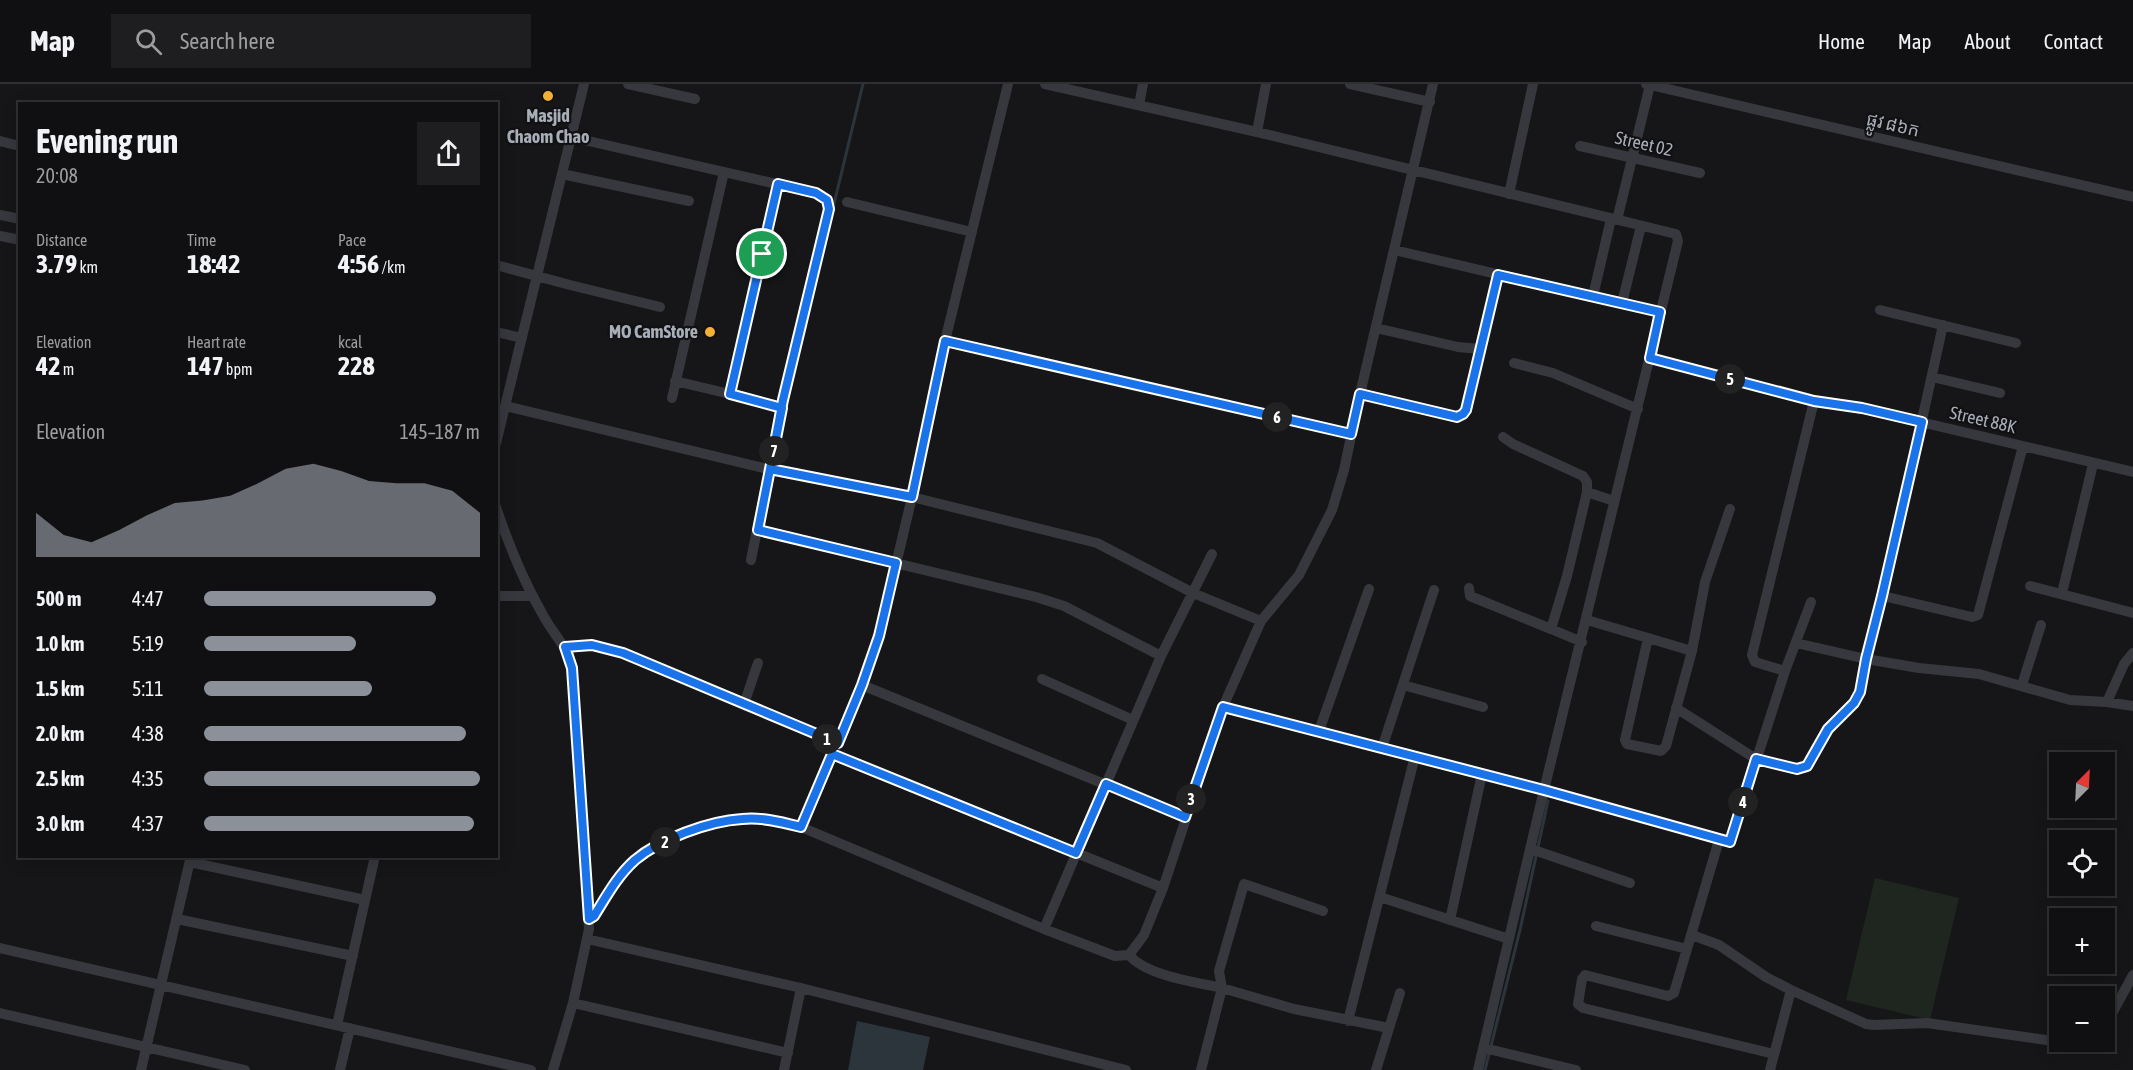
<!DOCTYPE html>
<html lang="en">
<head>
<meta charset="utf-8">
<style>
	body { margin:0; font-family:"Asap Condensed","Noto Sans Khmer",sans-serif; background:#1e1e20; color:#f1f3f6; height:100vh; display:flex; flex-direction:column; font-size:22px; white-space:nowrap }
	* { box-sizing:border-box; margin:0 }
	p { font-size:20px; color:#9c9d9f }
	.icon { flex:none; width:33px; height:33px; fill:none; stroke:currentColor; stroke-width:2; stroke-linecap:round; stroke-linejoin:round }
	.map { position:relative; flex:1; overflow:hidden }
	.panel { position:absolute; left:18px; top:18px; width:480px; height:756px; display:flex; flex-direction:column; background:#101012; border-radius:0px; box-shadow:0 3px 15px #0003,0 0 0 2px #303032 }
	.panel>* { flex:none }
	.needle { width:39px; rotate:24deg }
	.fabs { position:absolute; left:2049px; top:668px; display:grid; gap:12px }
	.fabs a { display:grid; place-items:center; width:66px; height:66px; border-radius:0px; background:#101012; box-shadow:0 3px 15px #0003,0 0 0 2px #303032; font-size:30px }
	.pin { position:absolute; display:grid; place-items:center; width:51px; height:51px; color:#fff; margin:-26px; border:3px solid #fff; border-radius:50%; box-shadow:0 2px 6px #0007 }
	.km { position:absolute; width:30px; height:30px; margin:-15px; border-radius:50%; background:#222; color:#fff; font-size:16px; line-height:30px; text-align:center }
	.round { display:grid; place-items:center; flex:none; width:63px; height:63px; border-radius:0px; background:#1e1e20 }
	.headline { display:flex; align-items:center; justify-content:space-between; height:102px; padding:0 18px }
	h1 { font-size:33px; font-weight:700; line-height:45px }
	.figures { display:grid; grid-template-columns:repeat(3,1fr); gap:9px; height:102px; padding:6px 18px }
	.figures div { display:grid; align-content:center }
	.figures b { font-size:26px; font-weight:700 }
	.figures small { font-size:16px; font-weight:400 }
	.figures p { font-size:16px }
	.chart { height:168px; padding:12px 18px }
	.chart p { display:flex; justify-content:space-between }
	.chart svg { width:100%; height:108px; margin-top:6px; fill:#8c9099; opacity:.7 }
	ul { padding:0 18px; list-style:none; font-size:20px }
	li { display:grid; grid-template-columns:96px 72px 1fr; align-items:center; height:45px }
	li i { height:15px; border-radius:8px; background:#8c9099 }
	header { display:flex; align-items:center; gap:36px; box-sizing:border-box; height:84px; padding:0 30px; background:#101012; border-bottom:2px solid #303032 }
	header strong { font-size:28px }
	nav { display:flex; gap:33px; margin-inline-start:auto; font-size:21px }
	.search { width:420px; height:54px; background:#1e1e20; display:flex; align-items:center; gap:15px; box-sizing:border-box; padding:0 21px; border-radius:0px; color:#9c9d9f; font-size:22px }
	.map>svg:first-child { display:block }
	.green { fill:#1e261f }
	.water { fill:#2c353c }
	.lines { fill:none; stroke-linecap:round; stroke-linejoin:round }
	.stream { stroke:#2c353c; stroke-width:3 }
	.minor { stroke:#37383d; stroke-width:10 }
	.route-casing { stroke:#fff; stroke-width:12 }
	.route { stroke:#1a73e8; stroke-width:8 }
	.poi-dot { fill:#f2b134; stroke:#111113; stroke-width:2 }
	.labels { text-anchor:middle; stroke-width:4.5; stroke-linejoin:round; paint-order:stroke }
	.poi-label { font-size:18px; font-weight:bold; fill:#a8adb8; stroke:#111113 }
	.street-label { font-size:18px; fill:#a8adb8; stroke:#111113 }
</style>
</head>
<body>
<header>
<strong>Map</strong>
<div class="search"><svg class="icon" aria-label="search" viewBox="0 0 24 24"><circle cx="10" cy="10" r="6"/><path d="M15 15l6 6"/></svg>Search here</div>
<nav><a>Home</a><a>Map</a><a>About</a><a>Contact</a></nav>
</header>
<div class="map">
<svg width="2133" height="986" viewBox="0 0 2133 986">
	<rect width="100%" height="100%" fill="#161618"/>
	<!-- green -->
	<path class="green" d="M1875,794L1959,814L1930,936L1846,916Z"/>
	<!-- water -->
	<path class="water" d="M857,937L930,953L923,986H848Z"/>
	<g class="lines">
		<!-- stream -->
		<path class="stream" d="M833,124L863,0
			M1485,986L1520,846L1548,717"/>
		<!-- minor -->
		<path class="minor" d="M628,0L695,15
			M1045,0L1257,48L1676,150L1678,157L1544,706L1478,986
			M1350,0L1430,18
			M1646,0L2133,113
			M1139,21L1143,0
			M1257,48L1266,0
			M571,53L816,109C824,113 828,116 829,125L783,316L751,476
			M0,57L20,62
			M1580,62L1700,89
			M562,90L689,117
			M1509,110L1533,0
			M847,118L972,148
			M0,131L20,135
			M1617,136L1650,1
			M0,152L20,156
			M1394,166L1660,228
			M496,181L570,201L660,223
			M1593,212L1611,135
			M1622,219L1641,142
			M1880,226L2016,259
			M1376,244L1458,263L1480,265
			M496,248L522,254
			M945,257L1351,350
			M1650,274L1814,317L1861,324L2133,388
			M1514,279L1553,289L1638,325
			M1932,293L2000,309
			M675,297L730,310L781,324
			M730,310L778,100
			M1360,310L1457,333L1463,330L1466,326L1498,191
			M672,314L724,88
			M505,322L784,389L912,413L1097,459L1193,509L1261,537
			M1503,353L1513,360L1583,392L1587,398V408L1614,417
			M496,359L584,0
			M496,423C508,459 524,498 543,531C553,550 568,563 572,584L589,845L573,919L553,986
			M758,446L1036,513L1064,522L1161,572
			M2030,502L2133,529
			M1469,504L1470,512L1551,545
			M2062,509L2093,380
			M496,512H533
			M1883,512L1972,533L1978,531L2023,362
			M1587,536L1692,567
			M1648,554L1625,656L1627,660L1661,667L1666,662L1692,567L1705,498L1730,425
			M1582,558L1551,545L1567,492L1587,408
			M1796,559L1866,575L1919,584L1979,590L2070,616L2107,618L2133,622
			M565,563L592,561L623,569L838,659
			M1785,587L1755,578L1752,571L1814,317
			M1042,595L1133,636
			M862,601L1185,733
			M1403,601L1483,623
			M2022,601L2041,541
			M2107,618L2124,580L2133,569
			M744,620L758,579
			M1223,623L1544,706L1730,758L1785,587L1811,518
			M1676,624L1756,675L1797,685L1807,682L1828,645L1854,619L1860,608L1866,575L1883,512L1943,241
			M1319,647L1369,505
			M1382,664L1434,506
			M832,670L1163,804
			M801,743L862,601L879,552L912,413L945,257L1008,0
			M1719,756L1674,909L1668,912L1585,891L1582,895L1578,920L1583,924L1774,970
			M1531,765L1630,799
			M190,778L365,816
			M1380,813L1509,855
			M1323,827L1244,800L1219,887L1222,904L1294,925L1389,944
			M177,835L353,872
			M589,835L594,832C606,813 617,792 635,776C660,755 709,737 742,735C762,733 781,738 801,743L1044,845L1115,872L1129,871L1144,851L1163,804L1223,623L1261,537L1299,491L1332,426L1344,386L1360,310L1433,0
			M1450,836L1482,690
			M1596,842L1687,865
			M1044,845L1161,572L1212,470
			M1692,851L1719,861L1766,893L1791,906L1866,940L1874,941L1927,939L2088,962L2095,960L2097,957
			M587,855L801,904L1126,986
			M0,864L531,986
			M1129,871C1147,892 1195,898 1222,904L1201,986
			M573,919L788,969
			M0,929L245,986
			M1348,937L1415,672
			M337,941L375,772
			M2104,944L2133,891
			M1484,964L1576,986
			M141,986L191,772
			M340,986L350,944
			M784,986L801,904
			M1376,986L1400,909
			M1770,986L1791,906"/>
	</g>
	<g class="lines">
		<!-- route casing -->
		<g class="route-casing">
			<path id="route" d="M762,170L730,310L782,324L758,446L896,479L879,552L862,601L838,659L623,569L592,561L565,563L572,584L589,835L594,832C606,813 617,792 635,776C660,755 709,737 742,735C762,733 781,738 801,743L832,670L1076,769L1106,700L1185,733L1223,623L1544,706L1730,758L1756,675L1797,685L1807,682L1828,645L1854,619L1860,608L1866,575L1882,512L1922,338L1862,324L1814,317L1650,274L1660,228L1498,191L1466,326L1463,330L1457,333L1360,310L1351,350L945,257L912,413L770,385L783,316L829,125L827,116L816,109L778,100L762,170"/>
		</g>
		<!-- route -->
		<use href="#route" class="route"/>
	</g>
	<!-- markers -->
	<g class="poi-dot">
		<circle cx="548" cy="12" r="6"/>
		<circle cx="710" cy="248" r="6"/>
	</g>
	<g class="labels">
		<!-- poi labels -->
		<g class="poi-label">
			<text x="548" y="38">Masjid<tspan x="548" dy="21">Chaom Chao</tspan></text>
			<text x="698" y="254" text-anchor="end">MO CamStore</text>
		</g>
		<!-- street labels -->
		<g class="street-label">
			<text transform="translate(1893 41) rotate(13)" y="6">ផ្លូវ ៨៦ក</text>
			<text transform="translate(1644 60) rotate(13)" y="6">Street 02</text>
			<text transform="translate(1983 336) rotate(13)" y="6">Street 88K</text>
		</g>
	</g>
</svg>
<div class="fabs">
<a><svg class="needle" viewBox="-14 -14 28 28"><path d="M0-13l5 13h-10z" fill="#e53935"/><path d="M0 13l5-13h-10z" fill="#9c9d9f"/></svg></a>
<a><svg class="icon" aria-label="locate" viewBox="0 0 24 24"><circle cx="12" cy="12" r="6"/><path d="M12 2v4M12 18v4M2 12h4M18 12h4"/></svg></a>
<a>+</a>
<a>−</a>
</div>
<div class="pin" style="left:762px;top:170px;background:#1e9e55"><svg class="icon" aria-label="arrive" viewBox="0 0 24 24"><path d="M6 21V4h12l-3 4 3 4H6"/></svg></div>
<b class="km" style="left:827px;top:655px">1</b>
<b class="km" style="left:665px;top:758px">2</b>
<b class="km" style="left:1191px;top:715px">3</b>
<b class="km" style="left:1743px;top:718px">4</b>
<b class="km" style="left:1730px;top:295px">5</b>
<b class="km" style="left:1277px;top:333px">6</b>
<b class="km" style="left:774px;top:367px">7</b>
<section class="panel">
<div class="headline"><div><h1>Evening run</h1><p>20:08</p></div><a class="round"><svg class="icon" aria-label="share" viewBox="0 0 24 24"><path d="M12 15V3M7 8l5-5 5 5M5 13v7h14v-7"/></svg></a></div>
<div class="figures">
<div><p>Distance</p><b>3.79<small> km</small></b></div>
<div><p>Time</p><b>18:42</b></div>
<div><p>Pace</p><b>4:56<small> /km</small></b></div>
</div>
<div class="figures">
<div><p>Elevation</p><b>42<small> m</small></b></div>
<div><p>Heart rate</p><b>147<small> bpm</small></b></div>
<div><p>kcal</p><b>228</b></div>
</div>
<div class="chart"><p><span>Elevation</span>145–187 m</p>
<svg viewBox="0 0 160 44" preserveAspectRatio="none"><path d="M0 44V26L10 35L20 38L30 33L40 27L50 22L60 21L70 19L80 14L90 8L100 6L110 9L120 13L130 14L140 14L150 17L160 26V44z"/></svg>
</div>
<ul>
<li><b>500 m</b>4:47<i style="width:84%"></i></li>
<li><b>1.0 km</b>5:19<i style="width:55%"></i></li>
<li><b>1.5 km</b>5:11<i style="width:61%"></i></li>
<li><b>2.0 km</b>4:38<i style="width:95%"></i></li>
<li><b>2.5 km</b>4:35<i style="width:100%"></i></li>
<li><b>3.0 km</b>4:37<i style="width:98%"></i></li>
</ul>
</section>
</div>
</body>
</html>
